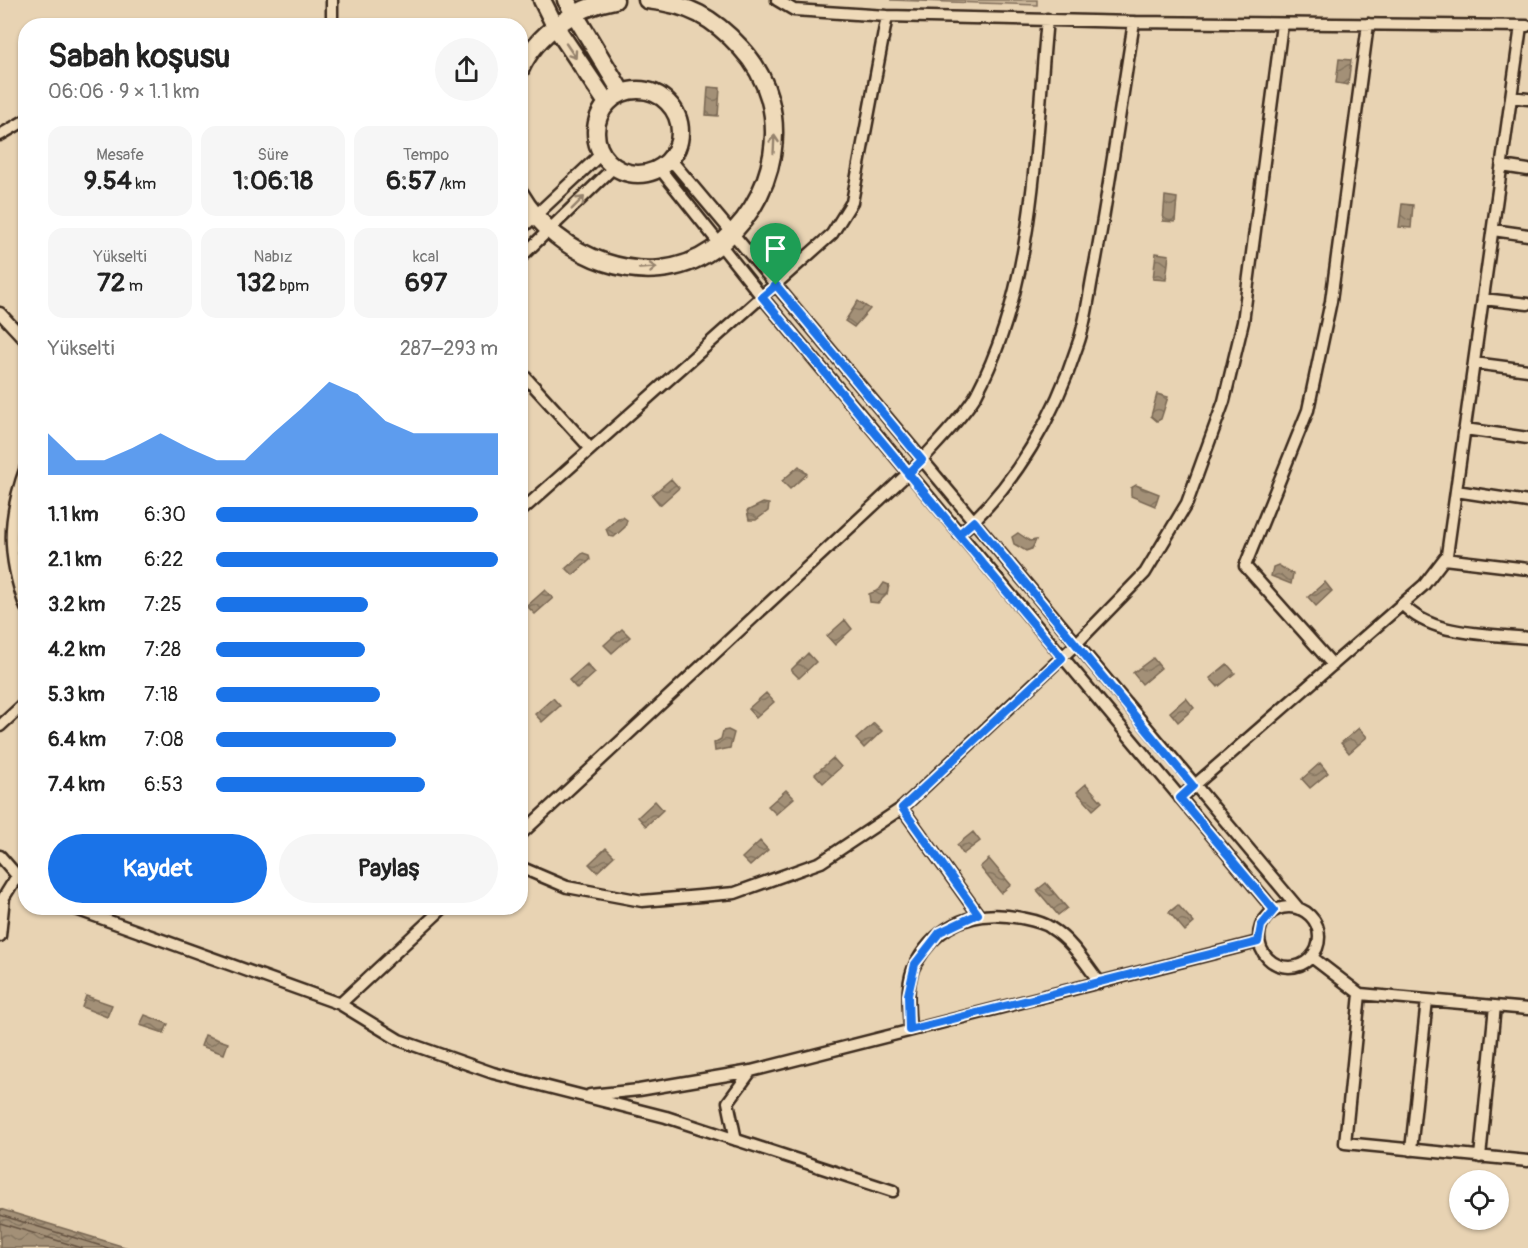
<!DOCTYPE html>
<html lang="tr">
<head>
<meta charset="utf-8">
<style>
	body { margin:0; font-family:Pangolin,sans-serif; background:#f6f6f6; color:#222; height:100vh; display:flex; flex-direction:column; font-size:22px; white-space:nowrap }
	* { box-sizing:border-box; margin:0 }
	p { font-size:20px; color:#767676 }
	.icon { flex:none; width:33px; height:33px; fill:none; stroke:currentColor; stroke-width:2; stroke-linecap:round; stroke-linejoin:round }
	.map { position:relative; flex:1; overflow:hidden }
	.side { position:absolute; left:18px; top:18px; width:510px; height:897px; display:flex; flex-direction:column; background:#fff; border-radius:24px; box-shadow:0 2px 4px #0004 }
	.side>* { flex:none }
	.tools { position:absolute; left:1449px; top:1170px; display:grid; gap:12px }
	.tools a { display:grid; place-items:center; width:60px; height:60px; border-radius:50%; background:#fff; box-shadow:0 2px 4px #0004; font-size:30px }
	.pin { position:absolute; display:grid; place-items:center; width:51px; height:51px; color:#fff; margin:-62px -26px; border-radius:50% 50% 50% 0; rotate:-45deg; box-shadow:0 0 6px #0007 }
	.pin .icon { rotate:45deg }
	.round { display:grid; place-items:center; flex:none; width:63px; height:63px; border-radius:32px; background:#f6f6f6 }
	.head { display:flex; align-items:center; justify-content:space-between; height:102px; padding:0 30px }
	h1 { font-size:33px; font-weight:700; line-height:45px }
	.stats { display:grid; grid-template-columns:repeat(3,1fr); gap:9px; height:102px; padding:6px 30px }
	.stats div { display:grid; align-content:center; border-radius:15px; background:#f6f6f6; text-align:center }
	.stats b { font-size:26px; font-weight:700 }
	.stats small { font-size:16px; font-weight:400 }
	.stats p { font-size:16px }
	.chart { height:168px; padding:12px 30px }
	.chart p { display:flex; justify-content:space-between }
	.chart svg { width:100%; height:108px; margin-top:6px; fill:#1a73e8; opacity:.7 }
	.cta { display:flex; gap:12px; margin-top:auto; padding:12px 30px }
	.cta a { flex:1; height:69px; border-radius:36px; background:#1a73e8; color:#fff; font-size:24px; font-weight:700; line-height:69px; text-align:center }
	.cta a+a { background:#f6f6f6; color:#222 }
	ul { padding:0 30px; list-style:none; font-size:20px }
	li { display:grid; grid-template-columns:96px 72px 1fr; align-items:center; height:45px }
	li i { height:15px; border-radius:8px; background:#1a73e8 }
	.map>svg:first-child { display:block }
	.grass { fill:#cbb79a; stroke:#83705c; stroke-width:1.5 }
	.water { fill:url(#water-waves); stroke:#796753; stroke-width:1.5 }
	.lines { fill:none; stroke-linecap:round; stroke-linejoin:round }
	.shore { stroke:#655342; stroke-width:1.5 }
	.street-casing { stroke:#3b2a1e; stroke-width:15 }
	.secondary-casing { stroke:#3b2a1e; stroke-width:21 }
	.street { stroke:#efdab9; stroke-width:10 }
	.secondary { stroke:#efdab9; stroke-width:16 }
	.oneway { stroke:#95826c }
	.route-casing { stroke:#fff; stroke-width:12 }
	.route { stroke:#1a73e8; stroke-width:8 }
</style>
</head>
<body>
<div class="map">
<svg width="1528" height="1248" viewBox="0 0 1528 1248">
	<defs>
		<pattern id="water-waves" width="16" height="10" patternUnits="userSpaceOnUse" patternTransform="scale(1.5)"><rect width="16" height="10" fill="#a39077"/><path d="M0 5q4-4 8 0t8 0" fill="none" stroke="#867661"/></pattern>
	</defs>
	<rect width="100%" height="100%" fill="#e8d3b3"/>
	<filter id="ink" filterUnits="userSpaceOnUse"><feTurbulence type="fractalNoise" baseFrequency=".0167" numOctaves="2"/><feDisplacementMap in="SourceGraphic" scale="12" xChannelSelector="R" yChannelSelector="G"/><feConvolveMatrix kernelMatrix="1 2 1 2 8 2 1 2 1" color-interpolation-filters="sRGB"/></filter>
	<g filter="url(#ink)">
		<!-- grass -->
		<path class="grass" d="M890,0H1037V5Z"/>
		<!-- water -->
		<path class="water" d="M1339,59L1351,60L1348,85L1336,83Z
			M708,87L720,88L718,116L706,115Z
			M1165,196L1177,198L1175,222L1163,221Z
			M1402,204L1413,205L1411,228L1399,227Z
			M1156,253L1169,255L1166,280L1153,279Z
			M858,301L870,309L854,327L845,321Z
			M1157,394L1168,397L1161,419L1157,421L1151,416Z
			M799,466L807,474L790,489L782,481Z
			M671,479L679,488L660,505L652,495Z
			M1136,485L1159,494L1155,506L1131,496V488Z
			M763,503L769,504L768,511L756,520H749L747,511Z
			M623,517L627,520L625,527L614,537L609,536L606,529L618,518Z
			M1018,533L1030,541L1036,540L1032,549L1026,551L1014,544L1012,537Z
			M583,553L589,555L590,560L573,575L566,568Z
			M1278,565L1293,574L1291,584L1271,576L1273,567Z
			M1325,582L1332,591L1316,606L1308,597Z
			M884,583L889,585L887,594L878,603L870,602L869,594L879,590Z
			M545,590L553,598L535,614L527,606Z
			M845,620L852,629L835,645L827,636Z
			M622,629L630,637L612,653L604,645Z
			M808,653L816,662L799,678L791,670Z
			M1153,658L1161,668L1142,684L1133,673Z
			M587,664L595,673L577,689L569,680Z
			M1227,664L1235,673L1218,687L1210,678Z
			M766,693L774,702L756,718L748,709Z
			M553,698L560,706L542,722L535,714Z
			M1186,698L1194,708L1178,722L1170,712Z
			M874,723L882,731L864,748L856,739Z
			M1359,728L1367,737L1349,753L1341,743Z
			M728,730L734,733L730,748L715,751L714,743L721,739L723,731Z
			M833,758L841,767L823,783L815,774Z
			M1320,763L1328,773L1310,788L1302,779Z
			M1086,784L1102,802L1093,810L1077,792Z
			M786,790L794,798L776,814L768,806Z
			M655,801L663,810L646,826L638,817Z
			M973,832L980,841L963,854L957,845Z
			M760,841L768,850L750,866L742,858Z
			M606,848L614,856L597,872L589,864Z
			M989,859L1011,885L1001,893L980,867Z
			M1046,883L1067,908L1058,915L1037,890Z
			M1178,905L1194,923L1185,931L1169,912Z
			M86,996L112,1005L107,1017L82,1007Z
			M145,1015L168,1024L164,1033L140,1025Z
			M205,1035L228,1043L224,1054L201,1046Z
			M0,1209L128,1248H0Z"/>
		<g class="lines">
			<!-- shore -->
			<path class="shore" d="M0,1215L108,1248
				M0,1223L82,1248"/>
			<!-- street casing -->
			<g class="street-casing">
				<path id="street" d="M332,0V26
					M777,0L794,10L887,16L1134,22L1527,26
					M1511,97L1528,99
					M0,135L26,120
					M671,160L1299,909
					M1502,166L1528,170
					M660,169L762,297L1274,910
					M520,230L601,154
					M1493,230L1528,235
					M520,258L614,167
					M1483,299L1528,304
					M0,313L26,341
					M1474,363L1528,370
					M520,371L590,448
					M1465,429L1528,438
					M26,467C7,519 7,555 26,608
					M1456,491L1528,502
					M520,512L832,234L852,202L887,16
					M959,534C1016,485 1055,415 1078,344C1087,319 1089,290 1095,264C1110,184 1121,103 1134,22
					M1444,559L1528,569
					M1402,604C1432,637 1487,633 1528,638
					M1333,665L1245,566L1308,410L1331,301L1368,24
					M0,726L26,702
					M1180,798L1424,585L1447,555L1521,26
					M902,808L978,914
					M520,835L917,465C934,446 964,416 976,395C1036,282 1035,144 1047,19
					M0,856L26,886
					M520,867L567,887L642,901L735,893L821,862L902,808L1075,645L1145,573L1187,503L1224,401L1243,322L1282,24
					M1259 937a30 30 0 1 1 60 0a30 30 0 1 1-60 0Z
					M73,908L340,1004L399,1040L493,1073L666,1117L893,1191
					M0,936L4,897L17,876
					M1313,958L1360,994L1528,1009
					M1360,994L1345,1143L1528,1161
					M340,1004L443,908
					M910,1030C909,1009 905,982 916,963C939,922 976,909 1021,918C1031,920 1043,922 1051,928C1072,941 1085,963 1100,983
					M590,1095L639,1090L751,1071L1258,942
					M736,1140L728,1102L751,1071
					M1411,1150L1427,1000
					M1480,1157L1495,1006"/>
			</g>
			<!-- secondary casing -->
			<g class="secondary-casing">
				<path id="secondary" d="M542,0L555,26L607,103
					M566,0L622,93
					M520,70C537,33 576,7 615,0
					M596 132a42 42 0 1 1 84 0a42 42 0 1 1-84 0Z
					M520,194C556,257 648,295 712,250C778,204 797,108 741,48C713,17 688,4 647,0"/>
			</g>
			<!-- street -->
			<use href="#street" class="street"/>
			<!-- secondary -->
			<use href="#secondary" class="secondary"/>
		</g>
		<!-- one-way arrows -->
		<defs><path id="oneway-shaft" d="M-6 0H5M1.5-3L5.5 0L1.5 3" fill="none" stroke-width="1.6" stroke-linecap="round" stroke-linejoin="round" transform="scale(1.5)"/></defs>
		<g class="oneway">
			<use href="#oneway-shaft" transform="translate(571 51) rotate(56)"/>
			<use href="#oneway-shaft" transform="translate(774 144) rotate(-87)"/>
			<use href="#oneway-shaft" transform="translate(578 203) rotate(-45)"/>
			<use href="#oneway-shaft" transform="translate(648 268) rotate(-3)"/>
		</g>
	</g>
	<g class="lines" filter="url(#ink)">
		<!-- route casing -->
		<g class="route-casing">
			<path id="route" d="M776,285L922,460L908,474L1062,658L902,808L978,914L940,932L915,964L908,995L909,1030L1258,942L1261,926L1274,910L1180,798L1193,786L974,521L959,534L762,297L776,285"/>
		</g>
		<!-- route -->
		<use href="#route" class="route"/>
	</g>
</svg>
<div class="tools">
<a><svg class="icon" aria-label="locate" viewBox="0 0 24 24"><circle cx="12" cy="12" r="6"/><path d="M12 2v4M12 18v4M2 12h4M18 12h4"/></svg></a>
</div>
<div class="pin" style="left:776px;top:285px;background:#1e9e55"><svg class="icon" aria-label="arrive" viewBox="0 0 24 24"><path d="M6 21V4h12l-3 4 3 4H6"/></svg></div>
<section class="side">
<div class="head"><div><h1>Sabah koşusu</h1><p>06:06 · 9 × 1.1 km</p></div><a class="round"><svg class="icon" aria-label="share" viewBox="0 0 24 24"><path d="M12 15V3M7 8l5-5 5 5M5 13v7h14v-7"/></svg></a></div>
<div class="stats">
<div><p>Mesafe</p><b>9.54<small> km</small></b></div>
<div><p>Süre</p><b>1:06:18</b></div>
<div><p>Tempo</p><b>6:57<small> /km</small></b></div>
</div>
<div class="stats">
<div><p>Yükselti</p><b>72<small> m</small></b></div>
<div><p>Nabız</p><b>132<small> bpm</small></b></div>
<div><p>kcal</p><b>697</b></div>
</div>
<div class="chart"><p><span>Yükselti</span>287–293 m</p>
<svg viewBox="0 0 160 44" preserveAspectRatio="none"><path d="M0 44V27L10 38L20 38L30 33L40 27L50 33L60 38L70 38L80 27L90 17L100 6L110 11L120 22L130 27L140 27L150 27L160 27V44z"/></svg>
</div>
<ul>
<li><b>1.1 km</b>6:30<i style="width:93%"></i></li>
<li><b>2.1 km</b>6:22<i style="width:100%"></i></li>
<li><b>3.2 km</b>7:25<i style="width:54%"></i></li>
<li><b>4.2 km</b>7:28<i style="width:53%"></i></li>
<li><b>5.3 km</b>7:18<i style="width:58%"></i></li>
<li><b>6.4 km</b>7:08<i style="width:64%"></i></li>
<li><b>7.4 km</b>6:53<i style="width:74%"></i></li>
</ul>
<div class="cta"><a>Kaydet</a><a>Paylaş</a></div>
</section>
</div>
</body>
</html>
